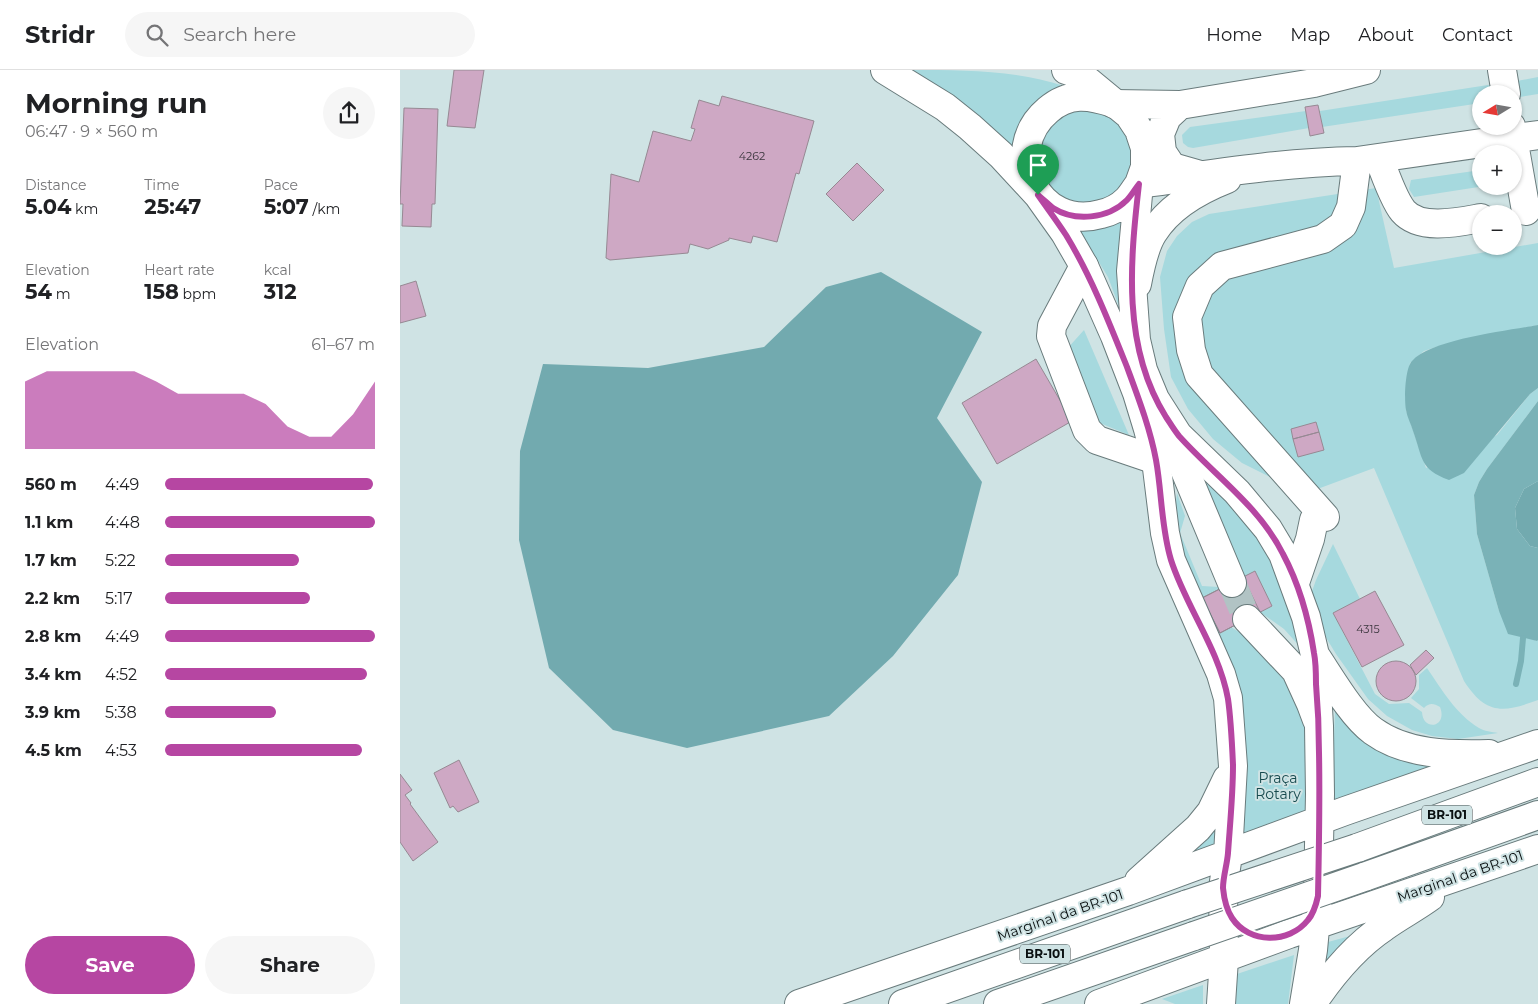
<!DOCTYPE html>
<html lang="en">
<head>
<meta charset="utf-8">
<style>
	body { margin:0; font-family:Montserrat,sans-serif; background:#f6f6f6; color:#202124; height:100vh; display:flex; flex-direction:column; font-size:19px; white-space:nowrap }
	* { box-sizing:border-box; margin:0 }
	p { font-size:16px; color:#757577 }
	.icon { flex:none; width:28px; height:28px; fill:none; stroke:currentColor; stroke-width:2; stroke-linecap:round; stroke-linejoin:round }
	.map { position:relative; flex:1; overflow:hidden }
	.details { display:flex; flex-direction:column; background:#fff; width:400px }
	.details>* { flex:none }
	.needle { width:32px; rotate:259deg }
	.controls { position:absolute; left:1072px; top:15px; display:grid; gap:10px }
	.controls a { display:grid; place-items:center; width:50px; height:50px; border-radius:50%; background:#fff; box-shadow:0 1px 4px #0004; font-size:25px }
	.pin { position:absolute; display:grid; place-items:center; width:42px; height:42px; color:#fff; margin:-51px -21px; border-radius:50% 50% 50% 0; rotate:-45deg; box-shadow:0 0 5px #0007 }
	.pin .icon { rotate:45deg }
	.round { display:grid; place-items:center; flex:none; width:52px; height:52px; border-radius:26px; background:#f6f6f6 }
	.headline { display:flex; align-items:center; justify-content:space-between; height:85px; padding:0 25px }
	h1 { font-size:28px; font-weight:700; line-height:38px }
	.stats { display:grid; grid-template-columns:repeat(3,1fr); gap:8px; height:85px; padding:5px 25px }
	.stats div { display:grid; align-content:center }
	.stats b { font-size:21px; font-weight:700 }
	.stats small { font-size:14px; font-weight:400 }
	.stats p { font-size:14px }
	.chart { height:140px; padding:10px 25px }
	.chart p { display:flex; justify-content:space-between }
	.chart svg { width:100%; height:90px; margin-top:5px; fill:#b646a2; opacity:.7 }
	.action { display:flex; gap:10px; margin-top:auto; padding:10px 25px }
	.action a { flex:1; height:58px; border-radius:30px; background:#b646a2; color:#fff; font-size:20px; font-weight:700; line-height:58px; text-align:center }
	.action a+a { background:#f6f6f6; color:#202124 }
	ul { padding:0 25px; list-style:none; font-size:16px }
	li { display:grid; grid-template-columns:80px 60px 1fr; align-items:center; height:38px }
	li i { height:12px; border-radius:6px; background:#b646a2 }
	header { display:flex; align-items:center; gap:30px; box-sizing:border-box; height:70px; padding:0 25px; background:#fff; border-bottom:1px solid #e0e0e0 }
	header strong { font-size:24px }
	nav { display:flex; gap:28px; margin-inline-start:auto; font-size:18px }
	.search { width:350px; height:45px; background:#f6f6f6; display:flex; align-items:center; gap:12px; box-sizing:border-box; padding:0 18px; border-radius:28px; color:#757577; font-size:19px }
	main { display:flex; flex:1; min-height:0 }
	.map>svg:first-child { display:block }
	.green { fill:#a6d9de }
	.forest { fill:#72aaaf }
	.water { fill:#7ab2b7 }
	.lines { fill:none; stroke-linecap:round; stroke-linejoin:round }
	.stream { stroke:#7ab2b7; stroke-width:6 }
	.building { fill:#cea8c4; stroke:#968993 }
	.minor-tunnel { stroke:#b1c3c4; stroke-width:28; stroke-dasharray:28 14; stroke-linecap:butt }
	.minor-casing { stroke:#697b7c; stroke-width:30 }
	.major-casing { stroke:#697b7c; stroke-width:30 }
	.highway-casing { stroke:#697b7c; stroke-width:30 }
	.minor { stroke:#fff; stroke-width:28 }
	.major { stroke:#fff; stroke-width:28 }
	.highway { stroke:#fff; stroke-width:28 }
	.highway-bridge-casing { stroke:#697b7c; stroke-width:30; stroke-linecap:butt }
	.highway-bridge { stroke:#fff; stroke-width:28 }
	.route-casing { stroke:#fff; stroke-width:10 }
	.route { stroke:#b646a2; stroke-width:6 }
	.labels { text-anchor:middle; stroke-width:4; stroke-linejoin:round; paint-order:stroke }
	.number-label { font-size:11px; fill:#3a353d }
	.shield { fill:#cfe3e4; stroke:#444f50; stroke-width:1 }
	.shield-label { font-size:12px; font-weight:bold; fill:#090f10 }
	.park-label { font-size:14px; fill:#174a4e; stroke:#cfe3e4 }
	.street-label { font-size:14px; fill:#090f10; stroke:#cfe3e4 }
</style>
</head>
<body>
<header>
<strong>Stridr</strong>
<div class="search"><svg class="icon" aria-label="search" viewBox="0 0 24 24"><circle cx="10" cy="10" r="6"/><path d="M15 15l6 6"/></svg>Search here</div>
<nav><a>Home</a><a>Map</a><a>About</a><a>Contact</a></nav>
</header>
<main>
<section class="details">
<div class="headline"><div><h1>Morning run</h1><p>06:47 · 9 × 560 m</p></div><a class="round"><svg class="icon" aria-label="share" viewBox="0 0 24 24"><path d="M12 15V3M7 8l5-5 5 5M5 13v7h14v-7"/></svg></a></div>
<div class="stats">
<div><p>Distance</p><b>5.04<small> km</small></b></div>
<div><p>Time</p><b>25:47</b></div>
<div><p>Pace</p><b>5:07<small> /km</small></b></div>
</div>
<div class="stats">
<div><p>Elevation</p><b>54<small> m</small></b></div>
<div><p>Heart rate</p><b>158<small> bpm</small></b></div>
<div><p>kcal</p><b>312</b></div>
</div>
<div class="chart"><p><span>Elevation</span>61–67 m</p>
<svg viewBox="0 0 160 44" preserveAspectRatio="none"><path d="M0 44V11L10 6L20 6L30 6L40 6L50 6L60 11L70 17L80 17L90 17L100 17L110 22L120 33L130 38L140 38L150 27L160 11V44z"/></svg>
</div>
<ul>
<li><b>560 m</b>4:49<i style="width:99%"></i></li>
<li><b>1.1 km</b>4:48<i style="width:100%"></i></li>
<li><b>1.7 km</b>5:22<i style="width:64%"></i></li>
<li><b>2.2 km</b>5:17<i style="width:69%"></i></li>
<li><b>2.8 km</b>4:49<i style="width:100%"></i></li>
<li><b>3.4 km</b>4:52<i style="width:96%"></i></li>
<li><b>3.9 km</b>5:38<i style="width:53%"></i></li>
<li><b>4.5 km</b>4:53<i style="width:94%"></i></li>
</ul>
<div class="action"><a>Save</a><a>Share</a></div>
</section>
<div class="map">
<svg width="1138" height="934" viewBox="0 0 1138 934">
	<rect width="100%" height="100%" fill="#cfe3e4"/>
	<!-- green -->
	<path class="green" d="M510,0C562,0 615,0 664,16L613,81C581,45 551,26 510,0Z
		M1138,7V24L1120,27L1117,23V11Z
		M1088,15L1093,17L1095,24H1081V33L922,57L920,41Z
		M688,38L703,42L717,50L727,62L733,77V93L729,109L720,121L691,135L660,128L640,104L639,72L657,47L672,40Z
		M906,41L909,58L793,78L788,77L783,73L782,65L790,57Z
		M1081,100V116H1085L1014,127L1009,119L1011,110Z
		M976,118L994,198L1138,173V255L1042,275L1024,281L1010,293L1006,317V340L1026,398L1097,365L1130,324L1138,318V331L1087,399L1079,412L1074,425L1077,464L1099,541L1136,571L1138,570V630C1103,643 1086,645 1064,611L974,398L904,424L842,393L813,369L788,339L771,307L764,259L760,207L767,181L777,166L792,152L809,144Z
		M728,139L725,253L708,207L678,158Z
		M684,260L729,365L695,351L666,280Z
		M803,411L816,420L845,448L868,482L894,531L902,579L884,559L860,542L872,536L843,507Z
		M777,423L785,446L780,463L802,516L819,517L820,519L802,528L820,562L831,557L866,579L880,597L893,626L904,656L910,683L912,742L839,767L845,720L846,675L843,635L832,596L781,487L775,440Z
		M933,474L960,529L933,543L975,624L989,634L1009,633L1022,642C1023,662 1048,657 1040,637C1034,634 1030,632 1024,638L1011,628L1019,619V605L1027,598C1042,620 1056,644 1079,658C1084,661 1092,662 1098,663L1058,669L1032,666L1012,660L987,646L968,629L936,584L919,556L911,524L916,510Z
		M935,639L1051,694L932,734Z
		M817,756L816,776L785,786Z
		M950,866L923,894L928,872Z
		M894,885L888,934H836L837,904Z
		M803,915V934H775L762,929Z"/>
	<!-- forest -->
	<path class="forest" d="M481,202L582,262L537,348L582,412L558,505L493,586L429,646L287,678L213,660L149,598L119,470L120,381L143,294L248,298L364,277L426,217Z
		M1138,411V478L1130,476L1117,459L1115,438L1124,419Z"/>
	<!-- water -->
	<path class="water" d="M1138,255V318L1130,324L1064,403L1049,410C1019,399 1023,388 1013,361C1011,354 1007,347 1006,340C1004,330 1005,298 1012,291C1032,269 1107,261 1138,255Z
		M1138,331V411L1124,419L1115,438L1117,459L1130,476L1138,478V570L1137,571L1108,564L1099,541L1077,464L1074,425L1079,412L1087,399Z"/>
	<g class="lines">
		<!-- stream -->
		<path class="stream" d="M1116,614L1121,591L1123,568"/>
	</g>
	<!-- building -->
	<path class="building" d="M54,0H84L75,58L47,56Z
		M322,26L414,51L399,104L396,103L377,172L353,166L351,173L329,168V170L308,179L290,174L288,183L210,190L206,188L211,104L239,112L253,61L291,71L295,59L291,58L299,30L319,36Z
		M918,35L924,63L910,66L905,37Z
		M4,38L38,39L35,134H32L31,157L2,156L3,134H0Z
		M457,93L484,120L453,151L426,124Z
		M16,211L26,246L0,253V216Z
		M636,289L672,351L597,394L562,333Z
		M916,352L919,362L893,369L891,359Z
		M919,362L924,380L898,387L893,369Z
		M855,501L872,536L820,563L802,528Z
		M843,507L860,542L820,563L802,528Z
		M975,521L1004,575L962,597L933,543Z
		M1026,580L1034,588L1016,605L1010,595Z
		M976 611a20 20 0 1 1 40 0a20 20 0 1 1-40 0Z
		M59,690L79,732L58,742L53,736L50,738L34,703Z
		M0,704L12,720L5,725L11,733L10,734L38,772L13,791L0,772Z"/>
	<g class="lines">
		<!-- minor-tunnel -->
		<path class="minor-tunnel" d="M832,513L847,549"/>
		<!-- minor casing -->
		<g class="minor-casing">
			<path id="minor" d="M1102,0L1106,24
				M714,34L780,35L914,13L966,0
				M780,35L767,47L760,64L762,82L772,97L800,105
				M1111,56L1126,141
				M979,88C984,102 994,130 1003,141C1020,161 1059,152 1081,148
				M739,114C811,104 884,92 957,91L1138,65
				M684,196L652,256L651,266L687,360L697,370L756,390
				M737,214C740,198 744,177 753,163C769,137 799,120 827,109
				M763,348L832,513
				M925,447L799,305L791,280L787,247L800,216L822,196L923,169L943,155L951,137L957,91
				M895,513L910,469L914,450
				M847,549L896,601L911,634L917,650"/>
		</g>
		<!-- major casing -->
		<g class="major-casing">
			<path id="major" d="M485,0L545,37L570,57L601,85L638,125L665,163L684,196L715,266L737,323L748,359L756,390L765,463L771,490L821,604L828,628L833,696L828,785L823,818L824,889L821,934
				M666,0L675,3L689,12L729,45L739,60L745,78V97L739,114L731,201L736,270L743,300L755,329L778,365L837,422L868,459L883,484L906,547L915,585L919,656L920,724L918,826L913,880L904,934
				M713,33C689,25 669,22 648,40C599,81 638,162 701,144C710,142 720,137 727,130C732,125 735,119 739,114
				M915,585C930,607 952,646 973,661C1006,685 1050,685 1089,684
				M739,811L798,758L811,742L827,709
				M399,934L728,821L945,741L1138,674
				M699,934L889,864L1138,779
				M912,934C932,904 954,877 984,857C999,846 1015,838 1030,827"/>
		</g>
		<!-- highway casing -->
		<g class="highway-casing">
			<path id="highway" d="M957,778L1138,712
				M964,807L1138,745
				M503,934L788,834
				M598,934L794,866"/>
		</g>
		<!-- minor -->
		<use href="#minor" class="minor"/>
		<!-- major -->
		<use href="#major" class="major"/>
		<!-- highway -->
		<use href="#highway" class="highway"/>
		<!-- highway-bridge casing -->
		<g class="highway-bridge-casing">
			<path id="highway-bridge" d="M788,834L957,778
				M794,866L964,807"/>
		</g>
		<!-- highway-bridge -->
		<use href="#highway-bridge" class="highway-bridge"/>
	</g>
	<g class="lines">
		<!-- route casing -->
		<g class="route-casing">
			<path id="route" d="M739,114C730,192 722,277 766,347C770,353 774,360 779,366C814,405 859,436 883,484C899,514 909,550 914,583C916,593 916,604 916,614C918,637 919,660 919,683C920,731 919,778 918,826C916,835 914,843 908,850C889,874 849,874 832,848C826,839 824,828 823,818C823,807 827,795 828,783C830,754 833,724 833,695C832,673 831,650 828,629C819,579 786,537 771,490C761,457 762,423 756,390C750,358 738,327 727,297C709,252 691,206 666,165C657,151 647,138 638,125C643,129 648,134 653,138C675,152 708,149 727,130C731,126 735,119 739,114Z"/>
		</g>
		<!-- route -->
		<use href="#route" class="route"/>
	</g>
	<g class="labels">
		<!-- number labels -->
		<g class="number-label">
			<text x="352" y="90">4262</text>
			<text x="968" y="563">4315</text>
		</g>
		<!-- shield labels -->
		<g class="shield">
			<rect x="1022" y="735.5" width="50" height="19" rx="4"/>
			<rect x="620" y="874.5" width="50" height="19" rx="4"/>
		</g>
		<g class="shield-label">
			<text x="1047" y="749">BR-101</text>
			<text x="645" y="888">BR-101</text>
		</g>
		<!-- park labels -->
		<g class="park-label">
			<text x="878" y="713">Praça<tspan x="878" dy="16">Rotary</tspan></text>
		</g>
		<!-- street labels -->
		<g class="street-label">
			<text transform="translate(1060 806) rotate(-19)" y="5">Marginal da BR-101</text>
			<text transform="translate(660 845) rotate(-19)" y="5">Marginal da BR-101</text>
		</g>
	</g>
</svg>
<div class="controls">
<a><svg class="needle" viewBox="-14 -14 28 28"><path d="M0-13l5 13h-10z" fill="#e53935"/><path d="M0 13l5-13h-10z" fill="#757577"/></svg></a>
<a>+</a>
<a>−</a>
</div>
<div class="pin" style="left:638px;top:125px;background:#1e9e55"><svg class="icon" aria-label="arrive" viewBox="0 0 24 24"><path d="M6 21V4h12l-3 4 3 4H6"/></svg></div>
</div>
</main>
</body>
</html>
